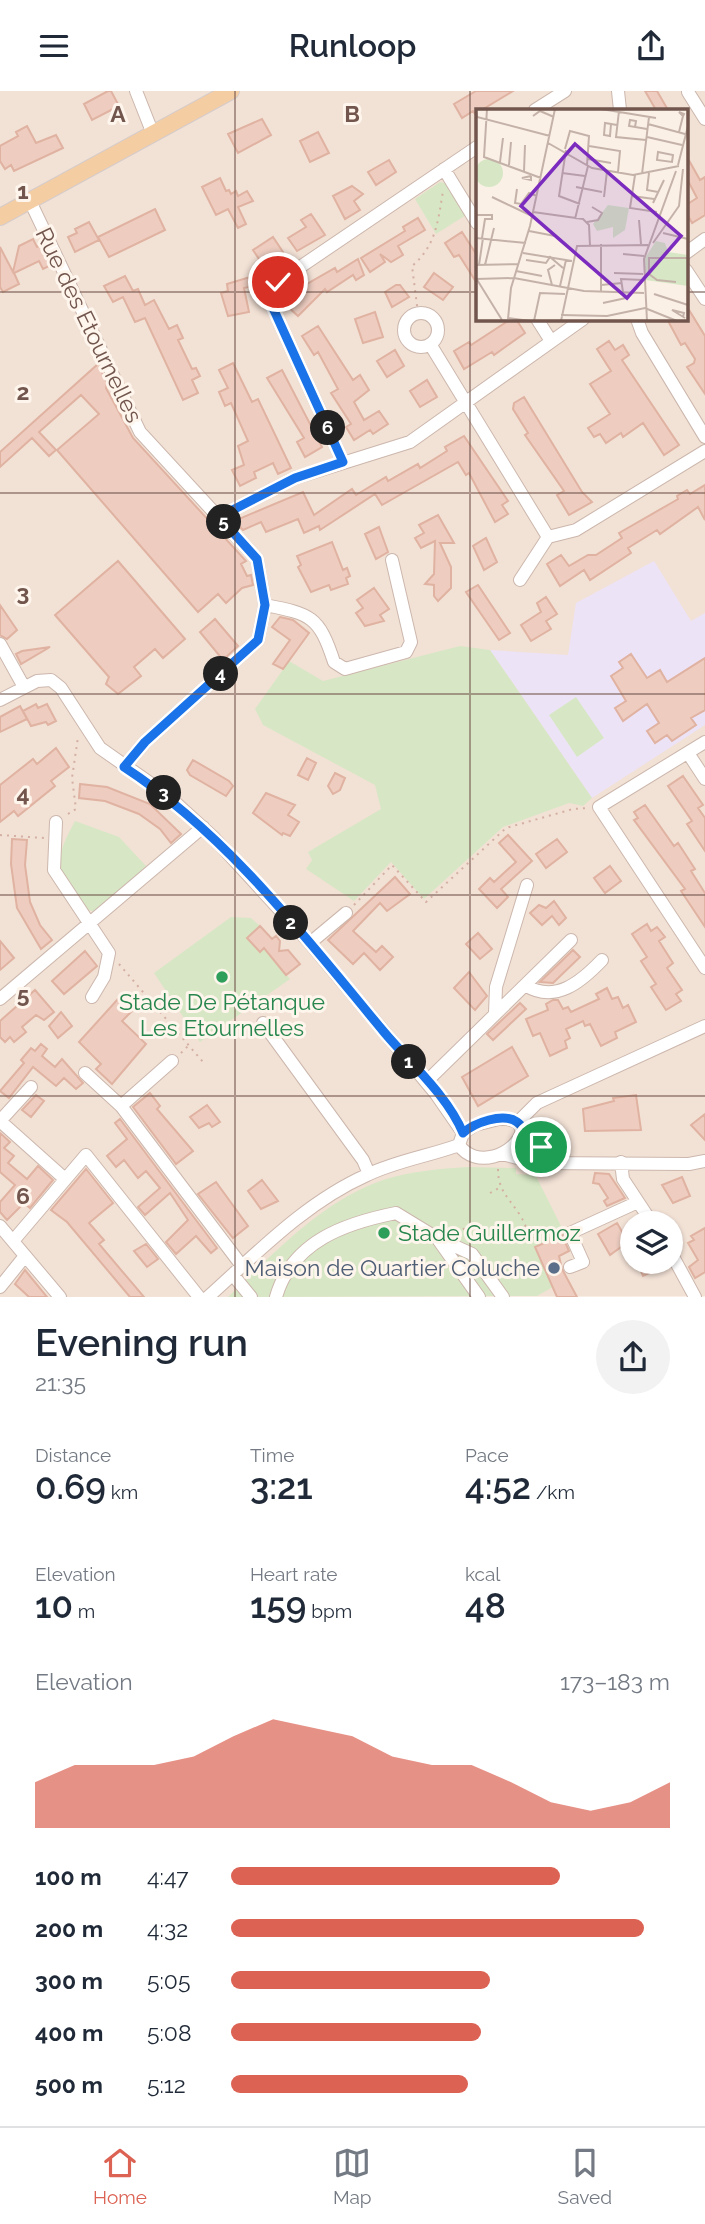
<!DOCTYPE html>
<html lang="en">
<head>
<meta charset="utf-8">
<style>
	body { margin:0; font-family:Raleway,sans-serif; background:#f2f2f3; color:#1f2937; height:100vh; display:flex; flex-direction:column; font-size:26px; white-space:nowrap }
	* { box-sizing:border-box; margin:0 }
	p { font-size:23px; color:#747a83 }
	.icon { flex:none; width:38px; height:38px; fill:none; stroke:currentColor; stroke-width:2; stroke-linecap:round; stroke-linejoin:round }
	.map { position:relative; height:1206px; overflow:hidden }
	.drawer { display:flex; flex-direction:column; background:#fff; flex:1 }
	.drawer>* { flex:none }
	.tools { position:absolute; left:620px; top:1120px; display:grid; gap:14px }
	.tools a { display:grid; place-items:center; width:63px; height:63px; border-radius:50%; background:#fff; box-shadow:0 2px 5px #0004; font-size:35px }
	.pin { position:absolute; display:grid; place-items:center; width:60px; height:60px; color:#fff; margin:-30px; border:4px solid #fff; border-radius:50%; box-shadow:0 2px 7px #0007 }
	.km { position:absolute; width:35px; height:35px; margin:-18px; border-radius:50%; background:#222; color:#fff; font-size:19px; line-height:35px; text-align:center }
	.round { display:grid; place-items:center; flex:none; width:74px; height:74px; border-radius:37px; background:#f2f2f3 }
	.summary { display:flex; align-items:center; justify-content:space-between; height:119px; padding:0 35px }
	h1 { font-size:38px; font-weight:600; line-height:52px }
	.metrics { display:grid; grid-template-columns:repeat(3,1fr); gap:10px; height:119px; padding:7px 35px }
	.metrics div { display:grid; align-content:center }
	.metrics b { font-size:35px; font-weight:600 }
	.metrics small { font-size:19px; font-weight:400 }
	.metrics p { font-size:19px }
	.chart { height:196px; padding:14px 35px }
	.chart p { display:flex; justify-content:space-between }
	.chart svg { width:100%; height:126px; margin-top:7px; fill:#dc6354; opacity:.7 }
	ul { padding:0 35px; list-style:none; font-size:23px }
	li { display:grid; grid-template-columns:112px 84px 1fr; align-items:center; height:52px }
	li i { height:18px; border-radius:9px; background:#dc6354 }
	header { display:flex; justify-content:space-between; align-items:center; height:91px; padding:0 35px; background:#fff; font-size:32px; font-weight:600 }
	.tabs { display:flex; justify-content:space-around; align-items:center; height:98px; border-top:2px solid #e0e1e3; background:#fff; font-size:19px; color:#747a83 }
	.tabs a { display:grid; justify-items:center; gap:4px }
	.tabs .selected { color:#dc6354 }
	.map>svg:first-child { display:block }
	.residential { fill:#f2e1d5; fill-rule:evenodd }
	.education { fill:#ede3f7 }
	.green { fill:#d7e7c5 }
	.building { fill:#eecdc0; stroke:#e0b2a1; stroke-width:2 }
	.lines { fill:none; stroke-linecap:round; stroke-linejoin:round }
	.minor-casing { stroke:#ccb7ad; stroke-width:14 }
	.major-casing { stroke:#d5ccca; stroke-width:18 }
	.path { stroke:#d3b0a3; stroke-width:2; stroke-dasharray:2 5; stroke-linecap:butt }
	.minor { stroke:#fff; stroke-width:12 }
	.major { stroke:#f5cda3; stroke-width:16 }
	.route-casing { stroke:#fff; stroke-width:14 }
	.route { stroke:#1a73e8; stroke-width:9 }
	.grid { fill:none; stroke:#72564d; stroke-width:2; stroke-opacity:0.55 }
	.leisure-dot { fill:#2e9e5b; stroke:#fef5ec; stroke-width:2.5 }
	.service-dot { fill:#5c6f8a; stroke:#fef5ec; stroke-width:2.5 }
	.labels { text-anchor:middle; stroke-width:6; stroke-linejoin:round; paint-order:stroke }
	.street-label { font-size:23px; fill:#72564d; stroke:#fef5ec }
	.leisure-label { font-size:23px; fill:#27864d; stroke:#fef5ec }
	.service-label { font-size:23px; fill:#4e5e75; stroke:#fef5ec; text-anchor:end }
	.inset-road { fill:none; stroke:#c4b2a9; stroke-width:2 }
	.view { fill:#7b2cbf; fill-opacity:0.15; stroke:#7b2cbf; stroke-width:3.5 }
	.inset-edge { fill:none; stroke:#72564d; stroke-width:3.5 }
	.grid-label { font-size:23px; text-anchor:middle; font-weight:bold; fill:#72564d; stroke:#fef5ec; stroke-width:6; stroke-linejoin:round; paint-order:stroke }
</style>
</head>
<body>
<header><svg class="icon" aria-label="menu" viewBox="0 0 24 24"><path d="M4 6h16M4 12h16M4 18h16"/></svg>Runloop<svg class="icon" aria-label="share" viewBox="0 0 24 24"><path d="M12 15V3M7 8l5-5 5 5M5 13v7h14v-7"/></svg></header>
<div class="map">
<svg width="705" height="1206" viewBox="0 0 705 1206">
	<rect width="100%" height="100%" fill="#fbf0e6"/>
	<!-- residential -->
	<path class="residential" d="M0,0H705V1205L0,1206ZM477,19H686V228H477ZM632,1132H670V1171H632Z"/>
	<!-- education -->
	<path class="education" d="M654,470L691,530L705,522V634L592,707L490,559L568,564L576,512Z"/>
	<!-- green -->
	<path class="green" d="M440,91L447,93L466,124L436,143L415,108Z
		M460,555L490,559L592,707L583,715L569,712L503,736L424,808L391,771L354,810L306,778L312,769L308,761L381,718L375,694L263,634L255,618L289,570L323,590Z
		M576,606L604,647L577,666L549,624Z
		M75,730L119,746L146,775L99,821L86,819C58,780 50,775 75,730Z
		M231,826L251,827L260,835L248,847L269,853L273,869L290,888L200,951L154,882Z
		M468,1076L516,1077V1083L532,1084V1077L565,1143L535,1156L553,1196L537,1205L228,1206C273,1163 322,1110 383,1089C410,1080 440,1078 468,1076Z"/>
	<!-- building -->
	<path class="building" d="M108,0H111L119,15L92,29L84,13Z
		M476,0H513L475,23L473,20L462,27L454,13Z
		M645,0H657L668,19H656Z
		M262,28L271,44L238,62L228,43Z
		M27,35L36,52L56,44L63,57L14,80L11,74L5,78L0,70V55L18,45L16,41Z
		M318,41L329,62L310,71L300,50Z
		M686,64L700,89L705,86V124L692,132L686,121V114L697,107L686,86Z
		M389,69L396,81L376,94L368,81Z
		M220,87L226,100L229,99L231,103L236,100L238,105L247,100L253,110L238,116L246,133L238,137L228,118L216,124L202,96Z
		M352,95L363,103L354,110L360,119L345,128L333,105Z
		M155,118L165,139L109,166L98,146Z
		M311,123L325,144L297,160L288,147L306,136L301,129Z
		M418,127L425,139L398,155L403,164L391,171L380,163L385,171L370,181L361,167L405,140L403,136Z
		M89,131L99,149L75,161L68,146L77,142L75,138Z
		M462,141L478,166V194L459,164L454,166L445,152Z
		M273,146L283,161L263,174L253,159Z
		M33,148L37,156L41,154L51,174L43,178L39,170L14,182L19,193L3,201L0,196V156L13,181L19,155Z
		M358,168L364,184L356,189L353,184L327,201L325,198L298,225L287,215L303,200L300,197L335,177L337,181Z
		M434,182L453,196L443,209L424,196Z
		M257,184L259,194L244,197L249,221L228,225L221,202L228,200L227,193Z
		M125,185L133,200L138,198L145,214L154,209L169,238L177,234L183,247L178,249L192,278L196,277L200,285L192,289L198,302L183,309L145,227L135,231L123,206L113,211L104,195Z
		M396,194H400L409,206L392,216L385,201Z
		M686,214L705,245V303L687,276L694,272L695,268L685,252L681,254L667,228H686Z
		M375,221L383,246L363,252L355,228Z
		M511,228H516L525,242L494,264L492,261L464,278L454,260L469,251L471,254Z
		M318,235L353,289L360,284L369,299L354,311L364,329L379,320L388,333L373,343L370,339L354,349L346,336L351,333L331,302L338,298L318,261L314,264L302,245Z
		M609,250L615,259L623,254L629,264L622,269L679,354L664,364L643,332L623,346L621,342L606,352L600,343L594,346L588,337L610,323L590,293L611,280L597,258Z
		M395,259L404,275L387,286L377,270Z
		M233,272L252,311L258,308L291,377L278,383L273,372L254,381L256,387L240,395L232,379L244,374L238,355L248,350L231,312L225,315L219,301L228,297L219,279Z
		M98,273L107,292L106,297L133,347L246,470L241,473L247,485L251,484L253,494L242,497L226,512L218,503L198,521L57,359L99,323L81,304L39,341L56,359L49,365L32,347L0,376V361Z
		M282,279L322,356L305,366L297,351L304,347L267,287Z
		M427,289L437,306L420,316L410,300Z
		M524,306L582,401L592,411L569,424L557,404L564,400L525,344L528,342L513,318L514,312Z
		M464,345L508,410L502,414L508,423L495,431L469,382L466,384L458,371L382,414L375,403L320,439L319,435L304,442L298,428L266,441L261,431L243,439L234,430L303,401L314,424L352,398L356,404L386,386L388,390L418,373L420,377L447,360L445,356Z
		M705,394V429L698,416L660,443L657,439L628,457L631,462L590,489L584,479L560,495L547,473L561,464L569,475L588,464H596L622,447L619,442L673,411L678,408L677,405L687,399L690,403Z
		M438,424L454,452H440L451,476V497L438,510L434,505V494L425,493L434,483L435,450L421,457L415,447L424,442L419,434Z
		M379,436L388,461L376,468L365,443Z
		M486,447L497,471L484,479L473,455Z
		M332,451L343,479L347,477L350,485L346,487L348,493L331,499L329,494L311,501L298,476L301,474L297,465Z
		M118,470L185,548L163,567L155,558L134,576L141,585L118,603L106,593L109,586L55,524Z
		M478,494L510,542L499,549L466,501Z
		M374,497L389,518L380,524L384,530L365,535L356,522L363,517L357,509Z
		M546,506L557,523L546,530L551,538L531,550L521,534L541,521L537,512Z
		M0,514L17,539L7,548L0,544Z
		M280,526L293,529L309,542L283,578L273,573L290,549L272,536Z
		M215,528L238,555L223,569L200,541Z
		M50,556L21,573L16,563L22,560Z
		M631,563L647,587L660,579L667,591L705,567V619L691,627L696,634L672,650L667,644L655,652L647,640L659,632L647,613L623,630L615,617L626,610L611,585L623,577L619,571Z
		M36,613L38,617L47,613L56,630L48,634L46,631L31,635L23,620Z
		M20,615L27,628L0,641V626Z
		M56,657L69,676L51,690L55,695L18,725L14,720L0,731V694L33,668L37,673Z
		M307,667L316,672L308,689L298,684Z
		M193,669L229,690L233,695L226,705L190,684L187,679Z
		M335,682L345,687L340,699L333,703L328,695Z
		M683,685L703,714L698,717L705,727V760L687,733L692,730L668,695Z
		M80,693L107,696L150,713L181,743L171,752L160,738L139,723L105,710L79,707Z
		M266,702L295,714L288,724L299,731L290,745L283,742L282,744L253,722Z
		M645,714L674,755L678,752L695,778L691,780L705,802V836L681,800L685,798L634,729L638,727L634,721Z
		M508,744L532,770L501,798L508,806L497,817L479,798L490,787L494,791L516,771L499,752Z
		M12,748L27,749L25,774L30,811L40,834L52,849L41,858L17,817L11,773Z
		M557,748L567,761L546,777L536,763Z
		M610,775L621,790L605,802L594,787Z
		M395,786L410,803L387,820L380,812L353,840L376,861L382,855L393,866L380,879L364,862L353,873L328,849Z
		M554,810L566,827L559,834L552,825L542,834L530,822L539,814L546,817Z
		M647,833L651,840L657,836L665,846L659,850L673,872L667,877L682,899L676,903L681,910L666,919L651,896L656,893L641,870L647,866L632,843Z
		M260,835L272,848L276,845L280,850L279,860L288,859L300,873L286,884L264,857L260,861L247,847Z
		M478,842L492,858L480,868L466,853Z
		M0,850L14,867L0,879Z
		M573,859L580,866L553,892L540,891Z
		M85,860L97,875L64,903L52,890Z
		M469,881L487,905L475,919L454,897Z
		M607,897L612,908L618,906L623,917L628,914L636,931L615,941L617,947L601,955L590,933L585,935L583,930L566,938L570,947L565,950L567,957L550,965L540,942L533,945L526,928L548,919L546,913L553,909H558L563,918L568,916L571,921L599,908L596,903Z
		M35,899L54,921L44,929L36,924L22,936L26,941L14,951L10,946L5,951L0,946V930Z
		M118,908L132,920L122,930L146,953L112,993L96,978L101,973L79,951Z
		M520,912L526,918L493,949L487,943Z
		M61,921L72,935L58,947L49,935Z
		M41,953L47,958L42,965L55,976L62,968L83,992L76,998L64,987L56,995L33,976L9,1007L0,1000L24,972L21,969L31,957L35,960Z
		M512,956L528,985L478,1015L462,986Z
		M150,1002L160,1015L157,1018L193,1060L176,1073L133,1016Z
		M36,1004L44,1010L31,1026L22,1019Z
		M636,1004L641,1039L585,1040L583,1018L614,1010L613,1007Z
		M207,1014L220,1031L212,1036L209,1032L199,1037L190,1026Z
		M705,1023V1049L691,1034Z
		M120,1028L217,1157L211,1162L196,1145L176,1163L166,1151L188,1129L170,1102L145,1124L138,1116L160,1097L146,1080L138,1087L124,1069L116,1076L107,1065L127,1048L115,1032Z
		M0,1042L10,1051L4,1057L14,1065L8,1072L27,1088L38,1075L53,1089L30,1117L24,1112L7,1129L0,1121V1111L15,1094L0,1081Z
		M86,1078L113,1112L89,1132L104,1149L99,1153L144,1206H130L67,1131L51,1119Z
		M595,1082L609,1083L625,1107L607,1115L604,1110L608,1107L599,1093L593,1092Z
		M682,1086L690,1105L673,1112L662,1094Z
		M262,1089L278,1110L261,1118L248,1100Z
		M216,1091L248,1135L233,1147L198,1103Z
		M617,1132L628,1151L610,1164L598,1143Z
		M705,1137V1181L695,1187L689,1176L698,1169L688,1152L694,1149L691,1145Z
		M562,1144L569,1160L559,1165L562,1178L577,1206H557L535,1156Z
		M146,1153L158,1168L147,1176L134,1160Z
		M637,1171H652L656,1179L643,1185Z
		M25,1179L47,1206H29L15,1193Z"/>
	<g class="lines">
		<!-- minor casing -->
		<g class="minor-casing">
			<path id="minor" d="M136,0L153,43
				M618,0L620,19
				M688,1L705,28
				M535,19L565,0
				M444,78L477,132
				M30,110L140,341L257,468L265,514L258,549L145,651L124,676
				M686,162L705,148
				M686,179L705,208
				M404 239a17 17 0 1 1 34 0a17 17 0 1 1-34 0Z
				M537,228L551,250
				M637,228L642,242L705,346
				M430,253L548,446
				M343,371L273,217L278,191L477,56
				M219,426L295,387L410,351L583,228
				M520,489L548,446L576,439L705,360
				M265,514C311,523 319,525 334,571L345,578L406,561L411,551L392,469
				M0,553L24,596
				M0,609L37,590L51,589L61,597L100,657L167,704L214,747L310,852L436,1003L463,1042
				M705,651L599,716L705,877
				M688,662L705,688
				M56,731L54,779L109,862L104,886L92,906
				M310,852L346,822
				M525,894C555,913 581,891 602,869
				M0,908L203,736
				M495,922L496,896L527,794
				M263,932L363,1069L369,1083
				M85,982L121,1015L242,1175
				M426,991L571,849
				M121,1015L172,970
				M503,1027L518,1031L522,1040C515,1065 475,1078 459,1054L463,1042L475,1034Z
				M0,1030L65,1088
				M0,1030L31,996
				M518,1031L537,1012L705,935
				M522,1040L541,1056L565,1070
				M502,1063L536,1072L689,1073L705,1070
				M621,1071L623,1088L652,1132
				M0,1135L60,1206
				M437,1147L472,1163L503,1206
				M13,1150L86,1064L199,1206
				M670,1160L695,1206
				M570,1176L583,1171L570,1142L638,1111
				M233,1184L251,1206
				M0,1196L25,1165
				M208,1206C257,1162 306,1111 367,1084C396,1070 429,1065 459,1054
				M276,1206C292,1150 346,1132 396,1122L437,1147L479,1206"/>
		</g>
		<!-- major casing -->
		<g class="major-casing">
			<path id="major" d="M0,126L231,0"/>
		</g>
		<!-- path -->
		<path class="path" d="M418,222L412,175C436,155 438,130 443,100
			M68,723L76,718L72,687L78,646
			M0,744L44,747
			M354,814L392,774L426,811L506,737L573,718L588,717
			M119,873L203,971
			M181,962L189,954
			M498,1078C498,1100 509,1107 520,1124C527,1135 527,1145 539,1152L559,1143
			M490,1102L499,1097
			M459,1141H468
			M457,1142L465,1137"/>
		<!-- minor -->
		<use href="#minor" class="minor"/>
		<!-- major -->
		<use href="#major" class="major"/>
	</g>
	<g class="lines">
		<!-- route casing -->
		<g class="route-casing">
			<path id="route" d="M278,191L273,217L343,371L295,387L219,426L257,468L265,514L258,549L145,651L124,676C228,744 305,846 384,941C410,972 447,1004 463,1042C474,1032 503,1021 517,1031C524,1036 533,1049 541,1056"/>
		</g>
		<!-- route -->
		<use href="#route" class="route"/>
	</g>
	<!-- grid -->
	<path class="grid" d="M235,0V1206M470,0V1206M0,201H477M686,201H705M0,402H705M0,603H705M0,804H705M0,1005H705"/>
	<!-- markers -->
	<g class="leisure-dot">
		<circle cx="222" cy="886" r="7"/>
		<circle cx="384" cy="1142" r="7"/>
	</g>
	<circle class="service-dot" cx="554" cy="1177" r="7"/>
	<g class="labels">
		<!-- street labels -->
		<g class="street-label">
			<text transform="translate(89 234) rotate(64)" y="8">Rue des Etournelles</text>
		</g>
		<!-- leisure labels -->
		<g class="leisure-label">
			<text x="222" y="919">Stade De Pétanque<tspan x="222" dy="26">Les Etournelles</tspan></text>
			<text x="398" y="1150" text-anchor="start">Stade Guillermoz</text>
		</g>
		<!-- service labels -->
		<g class="service-label">
			<text x="540" y="1185">Maison de Quartier Coluche</text>
		</g>
	</g>
	<!-- overview -->
	<g transform="translate(476 18)">
		<rect width="212" height="212" fill="#fbf0e6"/>
		<path d="M-1 64a14 14 0 1 1 28 0a14 14 0 1 1-28 0ZM132,96L153,99L149,121L137,129V118L121,122L117,115ZM180,132L189,134L192,143L212,146V177L169,171V149Z" fill="#d7e7c5"/>
		<path class="inset-road" d="M11,0L8,48L65,69M125,0L180,9M143,2L140,28L170,31M0,3L1,8L74,27M57,7L64,2L78,8M135,15L134,27L128,26L129,14L141,16M172,15L209,25M159,18L160,12L154,11L153,17L171,20M203,23L207,7L203,3L208,5L207,7M171,28L206,36M72,34L116,59L157,66L203,57M113,37L144,42L142,63M89,40L94,22L113,27L111,56M90,41L83,87L104,95M182,43L197,46L196,53L181,51ZM112,50L135,54M24,53L27,29M33,56L35,33M202,56L212,17M48,62L49,36M86,64L109,67M173,64L171,81L182,83M166,65L173,8M159,66L154,99L181,103M55,67L46,69L55,71V67M100,78L126,83M41,80L39,94L45,95L53,84L61,87M156,87L178,90M16,88L56,107M128,88L131,62M177,94L188,71M57,103L107,110L113,116L114,137M0,106H16V110H9L6,129M99,110L112,57M163,111L165,135M111,113L122,111L126,104L116,98M53,122L79,127M187,124L212,130M0,129L50,134M177,134L203,97L207,60M47,144L96,152M147,145L168,147M50,151L70,154L74,148L87,159M0,156L43,155M3,156L7,129M9,156L18,119M40,162L66,167M138,164L167,165M0,169L26,211M38,169L108,182L168,184M0,170L38,169M200,173L181,171L173,165V149H212M76,176L72,161L79,156M125,176L146,174M84,177L90,151M125,183V135M147,183L145,170L167,171M178,185L212,196M127,194L150,189M85,206L131,207L169,199L201,212M207,208L208,204L196,201L209,209M32,209L54,212M32,210L35,179L54,117L79,0M58,212L64,184L89,185M85,212L101,137L172,136M171,212L168,150L200,62"/>
		<path class="view" d="M99,35L205,127L151,189L45,97Z"/>
		<rect width="212" height="212" class="inset-edge"/>
	</g>
	<g class="grid-label">
		<text x="118" y="31">A</text>
		<text x="352" y="31">B</text>
		<text x="23" y="108">1</text>
		<text x="23" y="309">2</text>
		<text x="23" y="510">3</text>
		<text x="23" y="711">4</text>
		<text x="23" y="912">5</text>
		<text x="23" y="1113">6</text>
	</g>
</svg>
<div class="tools">
<a><svg class="icon" aria-label="layers" viewBox="0 0 24 24"><path d="M12 4l9 5-9 5-9-5zM3 14l9 5 9-5"/></svg></a>
</div>
<div class="pin" style="left:541px;top:1056px;background:#1e9e55"><svg class="icon" aria-label="arrive" viewBox="0 0 24 24"><path d="M6 21V4h12l-3 4 3 4H6"/></svg></div>
<div class="pin" style="left:278px;top:191px;background:#d93025"><svg class="icon" aria-label="check" viewBox="0 0 24 24"><path d="M5 12l5 5 9-10"/></svg></div>
<b class="km" style="left:409px;top:971px">1</b>
<b class="km" style="left:291px;top:832px">2</b>
<b class="km" style="left:164px;top:702px">3</b>
<b class="km" style="left:221px;top:583px">4</b>
<b class="km" style="left:224px;top:431px">5</b>
<b class="km" style="left:328px;top:337px">6</b>
</div>
<section class="drawer">
<div class="summary"><div><h1>Evening run</h1><p>21:35</p></div><a class="round"><svg class="icon" aria-label="share" viewBox="0 0 24 24"><path d="M12 15V3M7 8l5-5 5 5M5 13v7h14v-7"/></svg></a></div>
<div class="metrics">
<div><p>Distance</p><b>0.69<small> km</small></b></div>
<div><p>Time</p><b>3:21</b></div>
<div><p>Pace</p><b>4:52<small> /km</small></b></div>
</div>
<div class="metrics">
<div><p>Elevation</p><b>10<small> m</small></b></div>
<div><p>Heart rate</p><b>159<small> bpm</small></b></div>
<div><p>kcal</p><b>48</b></div>
</div>
<div class="chart"><p><span>Elevation</span>173–183 m</p>
<svg viewBox="0 0 160 44" preserveAspectRatio="none"><path d="M0 44V28L10 22L20 22L30 22L40 19L50 12L60 6L70 9L80 12L90 19L100 22L110 22L120 28L130 35L140 38L150 35L160 28V44z"/></svg>
</div>
<ul>
<li><b>100 m</b>4:47<i style="width:75%"></i></li>
<li><b>200 m</b>4:32<i style="width:94%"></i></li>
<li><b>300 m</b>5:05<i style="width:59%"></i></li>
<li><b>400 m</b>5:08<i style="width:57%"></i></li>
<li><b>500 m</b>5:12<i style="width:54%"></i></li>
</ul>
</section>
<nav class="tabs">
<a class="selected"><svg class="icon" aria-label="home" viewBox="0 0 24 24"><path d="M3 11l9-7 9 7M6 9v11h12V9"/></svg>Home</a>
<a><svg class="icon" aria-label="map" viewBox="0 0 24 24"><path d="M3 6l6-2 6 2 6-2v14l-6 2-6-2-6 2zM9 4v14M15 6v14"/></svg>Map</a>
<a><svg class="icon" aria-label="saved" viewBox="0 0 24 24"><path d="M7 4h10v16l-5-4-5 4z"/></svg>Saved</a>
</nav>
</body>
</html>
